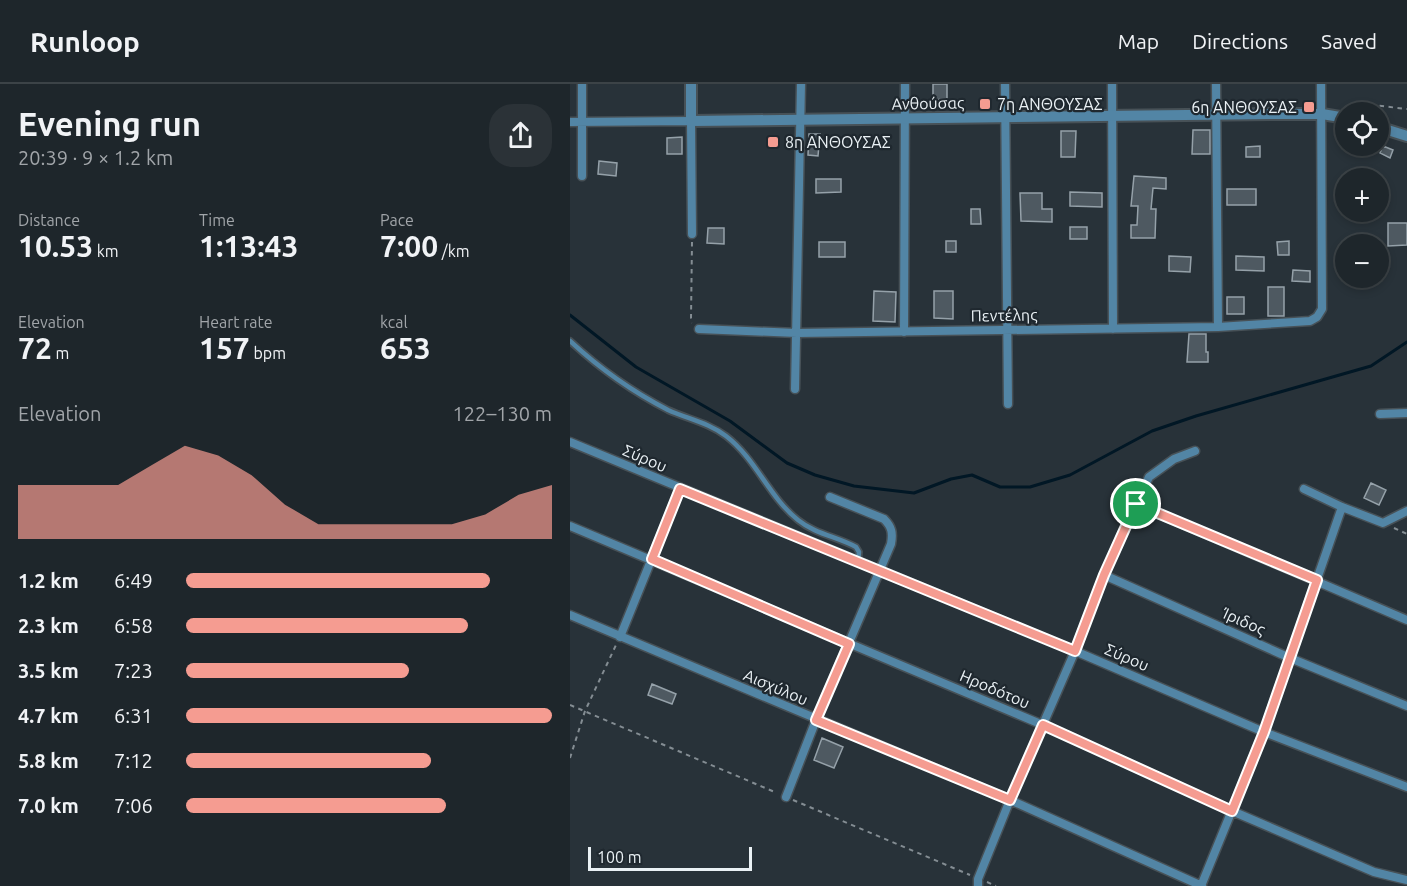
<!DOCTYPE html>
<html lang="en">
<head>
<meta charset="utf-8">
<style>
	body { margin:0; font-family:Ubuntu,sans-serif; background:#2b3237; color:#f1f3f6; height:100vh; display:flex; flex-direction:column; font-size:22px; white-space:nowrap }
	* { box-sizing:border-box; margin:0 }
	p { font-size:20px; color:#a1a5a9 }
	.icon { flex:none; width:33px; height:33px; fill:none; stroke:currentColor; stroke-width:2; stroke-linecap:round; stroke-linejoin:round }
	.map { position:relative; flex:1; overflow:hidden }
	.panel { display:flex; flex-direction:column; background:#1e262b; width:570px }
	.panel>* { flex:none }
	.fabs { position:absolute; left:765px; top:18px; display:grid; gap:12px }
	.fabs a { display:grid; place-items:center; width:54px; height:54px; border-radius:50%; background:#1e262b; box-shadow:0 3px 9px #0003,0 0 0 2px #3c4347; font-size:30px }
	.scale { position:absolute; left:18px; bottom:15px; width:164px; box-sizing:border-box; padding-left:6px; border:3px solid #eaf1f5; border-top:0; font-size:16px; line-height:21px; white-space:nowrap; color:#eaf1f5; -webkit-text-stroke:4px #1f282f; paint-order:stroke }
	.pin { position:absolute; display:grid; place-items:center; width:51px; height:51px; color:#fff; margin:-26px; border:3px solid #fff; border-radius:50%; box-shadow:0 2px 6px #0007 }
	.round { display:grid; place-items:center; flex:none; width:63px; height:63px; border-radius:24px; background:#2b3237 }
	.overview { display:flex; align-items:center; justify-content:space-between; height:102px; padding:0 18px }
	h1 { font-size:33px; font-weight:700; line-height:45px }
	.figures { display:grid; grid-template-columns:repeat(3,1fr); gap:9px; height:102px; padding:6px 18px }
	.figures div { display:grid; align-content:center }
	.figures b { font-size:30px; font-weight:700 }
	.figures small { font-size:16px; font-weight:400 }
	.figures p { font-size:16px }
	.chart { height:168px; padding:12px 18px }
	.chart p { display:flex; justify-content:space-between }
	.chart svg { width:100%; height:108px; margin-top:6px; fill:#f59c91; opacity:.7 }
	ul { padding:0 18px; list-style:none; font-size:20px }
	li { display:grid; grid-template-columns:96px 72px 1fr; align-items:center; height:45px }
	li i { height:15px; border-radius:8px; background:#f59c91 }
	header { display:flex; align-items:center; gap:36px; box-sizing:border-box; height:84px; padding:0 30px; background:#1e262b; border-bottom:2px solid #3c4347 }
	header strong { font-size:28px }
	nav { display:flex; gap:33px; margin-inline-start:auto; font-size:21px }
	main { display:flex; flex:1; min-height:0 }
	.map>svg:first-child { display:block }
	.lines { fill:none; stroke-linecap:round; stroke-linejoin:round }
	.stream { stroke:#011725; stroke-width:3 }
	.building { fill:#4e5961; stroke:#95a1a9; stroke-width:1.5 }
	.service-casing { stroke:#475157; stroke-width:8 }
	.minor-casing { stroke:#475157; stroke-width:11 }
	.tertiary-casing { stroke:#475157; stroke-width:14 }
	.path { stroke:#848d93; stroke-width:2; stroke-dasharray:4.5 4.5; stroke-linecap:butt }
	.service { stroke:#5285a5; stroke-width:4.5 }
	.minor { stroke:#5285a5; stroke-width:8 }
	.tertiary { stroke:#5285a5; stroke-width:10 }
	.route-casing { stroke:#fff; stroke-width:12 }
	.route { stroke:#f59c91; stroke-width:8 }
	.poi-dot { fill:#f59c91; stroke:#1f282f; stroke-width:2 }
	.labels { text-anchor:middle; stroke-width:4.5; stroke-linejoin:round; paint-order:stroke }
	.street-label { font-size:16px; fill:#eaf1f5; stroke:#1f282f }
	.poi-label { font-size:16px; fill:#eaf1f5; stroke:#1f282f; text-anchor:start }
</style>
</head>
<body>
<header>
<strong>Runloop</strong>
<nav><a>Map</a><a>Directions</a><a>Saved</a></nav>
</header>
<main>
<section class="panel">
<div class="overview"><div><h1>Evening run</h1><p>20:39 · 9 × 1.2 km</p></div><a class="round"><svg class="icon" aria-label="share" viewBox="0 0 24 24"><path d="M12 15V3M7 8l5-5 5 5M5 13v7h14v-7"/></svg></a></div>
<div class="figures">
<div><p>Distance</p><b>10.53<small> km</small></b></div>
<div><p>Time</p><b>1:13:43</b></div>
<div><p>Pace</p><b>7:00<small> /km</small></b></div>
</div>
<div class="figures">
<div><p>Elevation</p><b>72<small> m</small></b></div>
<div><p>Heart rate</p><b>157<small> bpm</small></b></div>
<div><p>kcal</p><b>653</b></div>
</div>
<div class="chart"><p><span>Elevation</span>122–130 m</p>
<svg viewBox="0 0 160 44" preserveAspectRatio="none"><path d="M0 44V22L10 22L20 22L30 22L40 14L50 6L60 10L70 18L80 30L90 38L100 38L110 38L120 38L130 38L140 34L150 26L160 22V44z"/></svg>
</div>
<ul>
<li><b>1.2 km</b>6:49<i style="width:83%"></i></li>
<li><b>2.3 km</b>6:58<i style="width:77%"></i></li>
<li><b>3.5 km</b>7:23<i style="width:61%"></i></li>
<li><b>4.7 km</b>6:31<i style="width:100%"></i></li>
<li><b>5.8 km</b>7:12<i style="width:67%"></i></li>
<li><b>7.0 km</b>7:06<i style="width:71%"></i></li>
</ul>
</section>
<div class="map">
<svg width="837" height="802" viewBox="0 0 837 802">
	<rect width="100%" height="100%" fill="#283239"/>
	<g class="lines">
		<!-- stream -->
		<path class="stream" d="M0,231L66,283L160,337L217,379L245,391L284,402L344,409L381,395L402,391L430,403H460L500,391L582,347L626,332L801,282L837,258"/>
	</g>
	<!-- building -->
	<path class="building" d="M363,0H377V15L363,16Z
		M623,46H640V70H622Z
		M491,47H506L505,73H491Z
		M239,50H250L248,72L238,71Z
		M112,53V70H97V54Z
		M690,62V73H676V63Z
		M813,62L823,66L820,74L810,69Z
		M29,77L47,79L46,92L28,90Z
		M564,92L596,94V105L583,104L581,125H586L585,154H561V141H567L568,122H561Z
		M246,95H271V108L246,109Z
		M657,105H686V121H657Z
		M500,108L532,109V123L500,122Z
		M450,109H472V125H482V138L451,137Z
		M401,125H410L411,140H401Z
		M818,139H837V161L818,162Z
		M500,143H517V155H500Z
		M138,144H154V160L137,159Z
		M376,157H386V168H376Z
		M719,157V171H708L707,158Z
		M249,158H275V173H249Z
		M599,172L621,173L620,188L599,187Z
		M666,172L694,173V187L666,186Z
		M723,186L740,187V198L722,197Z
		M698,203H714V232H698Z
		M304,207L326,208L325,238L303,237Z
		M364,207H383V235L364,234Z
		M657,213H674V230H657Z
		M619,250H636V268H638V278H617Z
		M801,399L816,406L809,421L794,414Z
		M82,600L106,610L102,620L78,611Z
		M252,654L273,663L264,684L244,676Z"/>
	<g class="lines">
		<!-- service casing -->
		<g class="service-casing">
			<path id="service" d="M0,257C29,284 63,308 98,326C118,335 139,339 156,352C186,375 199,413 228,436C245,450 268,453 286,463L289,468L288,478"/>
		</g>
		<!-- minor casing -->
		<g class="minor-casing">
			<path id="minor" d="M12,0V92
				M435,0L438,320
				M542,0L543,245
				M646,0L648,243
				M0,38L121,37L122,150
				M129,245L227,249L648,243L740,237L747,233L752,225L751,0
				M334,248L335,0
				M225,305L231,0
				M810,330L837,329
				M0,358L505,567L694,648L837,703
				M734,405L772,423L813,439L837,427
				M566,420L837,536
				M0,442L473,641L662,727L804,788L837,796
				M534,491L720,574L837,622
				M0,531L440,716L632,802
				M50,553L110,405
				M216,713L246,636L321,460C323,449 322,443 314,435L260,413
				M408,802V795L440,716L505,567L534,491L579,393L604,375L625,367
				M631,802L694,648L772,423"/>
		</g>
		<!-- tertiary casing -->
		<g class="tertiary-casing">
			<path id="tertiary" d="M121,0V37L705,30H752L776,34
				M808,43L837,52"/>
		</g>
		<!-- path -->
		<path class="path" d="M786,28L794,20L837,25
			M122,158L121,234L122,239
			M824,444L837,450
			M0,621L207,709
			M0,674L15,627L46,561
			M223,716L400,791
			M417,798L426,802"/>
		<!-- service -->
		<use href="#service" class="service"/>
		<!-- minor -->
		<use href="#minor" class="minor"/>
		<!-- tertiary -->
		<use href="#tertiary" class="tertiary"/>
	</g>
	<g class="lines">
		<!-- route casing -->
		<g class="route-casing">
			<path id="route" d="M110,405L505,567L534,491L566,420L747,496L694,648L662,727L473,641L440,716L246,636L279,560L82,475Z"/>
		</g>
		<!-- route -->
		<use href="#route" class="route"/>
	</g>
	<!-- markers -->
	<g class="poi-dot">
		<rect x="409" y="14" width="12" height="12" rx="3"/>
		<rect x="733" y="17" width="12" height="12" rx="3"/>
		<rect x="197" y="52" width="12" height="12" rx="3"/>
	</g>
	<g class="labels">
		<!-- street labels -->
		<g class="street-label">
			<text transform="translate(358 19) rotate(-1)" y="6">Ανθούσας</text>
			<text transform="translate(434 231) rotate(-1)" y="6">Πεντέλης</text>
			<text transform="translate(75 374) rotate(23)" y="6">Σύρου</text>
			<text transform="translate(674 537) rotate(24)" y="6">Ίριδος</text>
			<text transform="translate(557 573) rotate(23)" y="6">Σύρου</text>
			<text transform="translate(206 603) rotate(23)" y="6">Αισχύλου</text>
			<text transform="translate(425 605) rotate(23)" y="6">Ηροδότου</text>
		</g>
		<!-- poi labels -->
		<g class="poi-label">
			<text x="427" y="26">7η ΑΝΘΟΥΣΑΣ</text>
			<text x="727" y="29" text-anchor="end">6η ΑΝΘΟΥΣΑΣ</text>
			<text x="215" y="64">8η ΑΝΘΟΥΣΑΣ</text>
		</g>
	</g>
</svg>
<div class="fabs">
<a><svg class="icon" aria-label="locate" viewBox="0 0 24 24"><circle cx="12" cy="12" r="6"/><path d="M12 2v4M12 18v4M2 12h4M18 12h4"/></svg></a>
<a>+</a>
<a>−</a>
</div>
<div class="scale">100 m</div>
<div class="pin" style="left:566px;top:420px;background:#1e9e55"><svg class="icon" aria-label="arrive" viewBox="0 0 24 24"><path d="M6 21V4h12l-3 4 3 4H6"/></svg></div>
</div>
</main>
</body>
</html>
